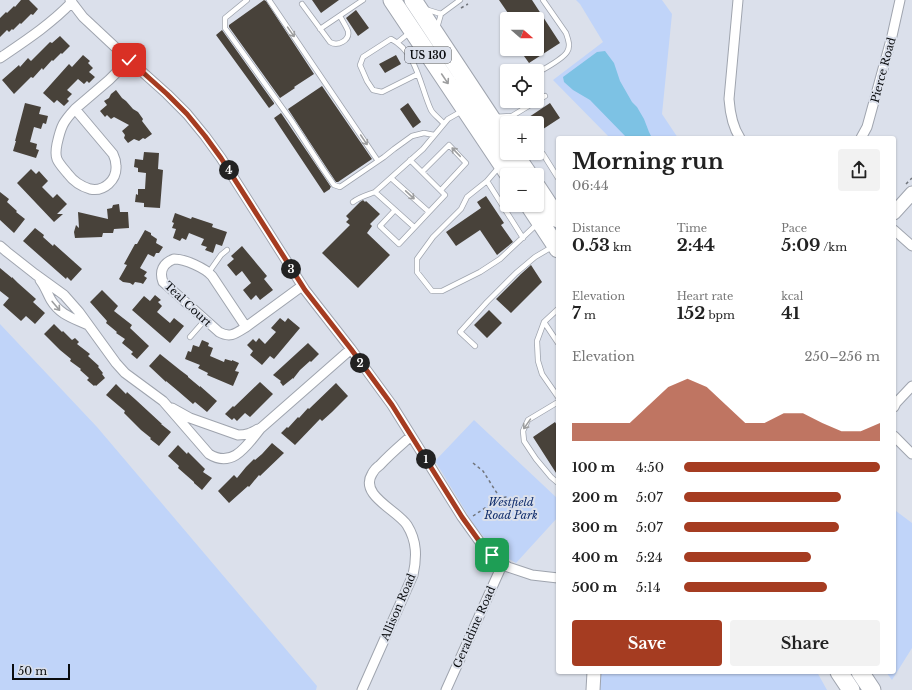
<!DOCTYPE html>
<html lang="en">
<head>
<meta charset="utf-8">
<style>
	body { margin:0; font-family:"Libre Baskerville",serif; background:#f2f2f2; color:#222; height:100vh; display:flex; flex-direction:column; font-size:15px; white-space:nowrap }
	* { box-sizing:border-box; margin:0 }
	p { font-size:13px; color:#767676 }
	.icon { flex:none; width:22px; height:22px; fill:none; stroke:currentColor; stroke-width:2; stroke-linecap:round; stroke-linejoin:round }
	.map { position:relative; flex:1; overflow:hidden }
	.drawer { position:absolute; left:556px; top:136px; width:340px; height:538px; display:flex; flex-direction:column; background:#fff; border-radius:4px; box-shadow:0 1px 3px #0004 }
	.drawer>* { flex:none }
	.needle { width:26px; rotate:110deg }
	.controls { position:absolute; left:500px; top:12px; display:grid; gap:8px }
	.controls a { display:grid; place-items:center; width:44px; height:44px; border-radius:4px; background:#fff; box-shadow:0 1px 3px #0004; font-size:20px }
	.scale { position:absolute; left:12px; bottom:10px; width:58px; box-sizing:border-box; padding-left:4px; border:2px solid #0a0c0f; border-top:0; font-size:11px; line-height:14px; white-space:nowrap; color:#0a0c0f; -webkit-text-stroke:3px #dbe0eb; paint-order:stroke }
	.pin { position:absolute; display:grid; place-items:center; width:34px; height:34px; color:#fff; margin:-17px; border-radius:8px; box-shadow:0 2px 6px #0006 }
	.km { position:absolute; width:20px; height:20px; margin:-10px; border-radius:50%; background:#222; color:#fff; font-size:11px; line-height:20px; text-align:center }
	.round { display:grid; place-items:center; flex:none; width:42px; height:42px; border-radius:4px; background:#f2f2f2 }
	.summary { display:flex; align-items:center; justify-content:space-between; height:68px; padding:0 16px }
	h1 { font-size:22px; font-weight:800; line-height:30px }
	.figures { display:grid; grid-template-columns:repeat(3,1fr); gap:6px; height:68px; padding:4px 16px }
	.figures div { display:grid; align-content:center }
	.figures b { font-size:17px; font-weight:800 }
	.figures small { font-size:11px; font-weight:400 }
	.figures p { font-size:11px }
	.chart { height:112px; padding:8px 16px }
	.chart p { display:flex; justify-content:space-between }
	.chart svg { width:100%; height:72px; margin-top:4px; fill:#a53c21; opacity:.7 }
	.cta { display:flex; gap:8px; margin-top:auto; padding:8px 16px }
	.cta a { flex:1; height:46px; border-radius:4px; background:#a53c21; color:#fff; font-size:16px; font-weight:800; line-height:46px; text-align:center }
	.cta a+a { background:#f2f2f2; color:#222 }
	ul { padding:0 16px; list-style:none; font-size:13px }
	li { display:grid; grid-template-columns:64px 48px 1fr; align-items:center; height:30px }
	li i { height:10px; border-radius:5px; background:#a53c21 }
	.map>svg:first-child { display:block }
	.green { fill:#c0d4f9 }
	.water { fill:#7dc2e4 }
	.building { fill:#48423a }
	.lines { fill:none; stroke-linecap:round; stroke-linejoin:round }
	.lane-casing { stroke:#9fa4ae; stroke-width:6 }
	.street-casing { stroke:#9fa4ae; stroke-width:11 }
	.secondary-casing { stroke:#9fa4ae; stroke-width:15 }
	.highway-casing { stroke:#9fa4ae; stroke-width:19 }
	.path { stroke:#71757c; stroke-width:1.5; stroke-dasharray:3 3; stroke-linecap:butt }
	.lane { stroke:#fff; stroke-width:4.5 }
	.street { stroke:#fff; stroke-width:9 }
	.secondary { stroke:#fff; stroke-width:13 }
	.highway { stroke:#fff; stroke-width:17 }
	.oneway { stroke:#9d9e9f }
	.route-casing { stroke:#fff; stroke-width:8 }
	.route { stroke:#a53c21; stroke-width:5 }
	.labels { text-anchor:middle; stroke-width:4; stroke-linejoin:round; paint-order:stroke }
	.shield { fill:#dbe0eb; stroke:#494c51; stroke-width:1 }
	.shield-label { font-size:10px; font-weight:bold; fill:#0a0c0f }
	.street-label { font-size:11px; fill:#0a0c0f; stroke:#dbe0eb }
	.park-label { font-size:11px; font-style:italic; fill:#0f2c6b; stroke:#dbe0eb }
</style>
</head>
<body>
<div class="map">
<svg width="912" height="690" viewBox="0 0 912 690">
	<rect width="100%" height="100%" fill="#dbe0eb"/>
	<!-- green -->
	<path class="green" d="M576,0H662L672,14L662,114L678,138H610L553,80L603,42L580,4Z
		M0,324L97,427L317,686L316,690H0Z
		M474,420L558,499V517L516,563L500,554L488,542L474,525L435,461Z
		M896,511L912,523V648L892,680L886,672H894V513Z
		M600,672H817L827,690H599Z"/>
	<!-- water -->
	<path class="water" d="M605,51L614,63L620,81L632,102L637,107L644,119L649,132L652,138H627L590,100L573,90L564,82L563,77L597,52Z"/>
	<!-- building -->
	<path class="building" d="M21,0H29L38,9L33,15L31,14L21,24L20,23L13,30L12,29L9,32L7,30L0,37V18L6,12L7,13L14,6L15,7Z
		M264,0L266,1L314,74L294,87L295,88L280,98L229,27V25Z
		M312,0H339L321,13Z
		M499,0H532L560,43L529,63L519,49H537V19H512Z
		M356,10L369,28L358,36L346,18Z
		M222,30L274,103V104L269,108L216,35Z
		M60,36L70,46L62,54L61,53L53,61L52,60L43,70L42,68L33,78L31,77L14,94L2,80L19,65L20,67L28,58L31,61L50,42L52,43Z
		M83,55L90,61L88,63L93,68L89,72L95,77L89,83L87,81L84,84L78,79L67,90L72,94L67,99L69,101L64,106L57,100L54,103L43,93L69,64L72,67Z
		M396,55L401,64L385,73L379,64Z
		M322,86L372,159L338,182H336L326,167L288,109Z
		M116,90L122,98L126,101L133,109L138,112L143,119L142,121L152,134L145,139L143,138L139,141L134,139L128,143L124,138L125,135L122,131L129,125L114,117L111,119L107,115L105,117L100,111L107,105L104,101L109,98L111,94Z
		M25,103L41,107L39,114L48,116L46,124L43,123L41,129L34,127L30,142L37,144L36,149L39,150L36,158L13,151L16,141H15Z
		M408,103L421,122L413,128L400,109Z
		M550,103L560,118L537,133V123H529L526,119Z
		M281,113L331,187L330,188V189L324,193L274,118Z
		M144,152L159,153L158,169L163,170L160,208L144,207V203L135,202L136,194L138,195V189H145L146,173L138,172V168L134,167L135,159L143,160Z
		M31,169L36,174L39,171L48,181L42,187L53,198L57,194L67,204L57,214H63L54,222L17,183Z
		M0,192L9,199L7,202L17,211L16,212L25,219L14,233L0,220Z
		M486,196L504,223L501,225L513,242L497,255L480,230L456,246L446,232L481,208L477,202Z
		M363,200L365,202L366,201L380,214L370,224L372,226L367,233L390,255L358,288L322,253L350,225L346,222L349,219L346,216L360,202Z
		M119,204L120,212H128L129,228L114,229L113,233H103L102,237L75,238L74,232L76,225L79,228L78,212L108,219L107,209L112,208L113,205Z
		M175,213L191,219L192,217L213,224L212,227L227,232L222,246L216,244L213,253L205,250L207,247L201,245L204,239L189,233L186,240L182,238L180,241L173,238L176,229L172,228L174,223L172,222Z
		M35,228L44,235L43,237L53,246L54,244L82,269L71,281L67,277L66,279L23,241Z
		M145,230L151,233V235L157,239L156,243L163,247L159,253H156L154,257L148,254L140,268L147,272L144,276L147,278L143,284L141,283L135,282L133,285L130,283L123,282L119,279L127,265L124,264L135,244H137Z
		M242,246L267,276L264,279L273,290L260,300L256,295L251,300L243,290L251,283L242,271L236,276L227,265L234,259L231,256Z
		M531,265L542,282L511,313L496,299L521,274Z
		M0,268L12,278V277L18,283L36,299L33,302L45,313L35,324L26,316L21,321L3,305L9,298L0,291Z
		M102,290L118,306L114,311L132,325L130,328L149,346L137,359L131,354L133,352L122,343L125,339L116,333L117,332L106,323L107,321L90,302Z
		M155,295L161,300L158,302L162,306L157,312L170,323L174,318L184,326L170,343L132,310L144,296L150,301Z
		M489,310L502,323L487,338L474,325Z
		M280,318L285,322L288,318L300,328L274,359L270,356L262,365L250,355L253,351L247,345L253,339L256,342L259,338L265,344L276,332L271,328Z
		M54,324L62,332L63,331L72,340L75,338L79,342L77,344L90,354L88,356L99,366L98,367L103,373L102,374L105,378L96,386L95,385L94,386L87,380L89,378L80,370L81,369L70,361L71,359L60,350L44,334Z
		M202,340L209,343L208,346L213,348L210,356L224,362L225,359L232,361V360L239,363L235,371L239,372L233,386L207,375L208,373L198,368L200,365L185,359L188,351L191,352L193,345L199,347Z
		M308,343L319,354L311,362L310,361L300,370L293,379V378L283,386L280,382L281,381L273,375Z
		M160,354L180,370L188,376V377L200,387V386L217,401L207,412L195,402L193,404L178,391L166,381V382L149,366Z
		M260,382L273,394L250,417L245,413L237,421L234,418L232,420L225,414L233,406L234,407Z
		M336,383L348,396L332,412L322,421L320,419L295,445L281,433L287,427L288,428L298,417L299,418L308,408L309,409Z
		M116,384L126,394L127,392L136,400L162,424H161L171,432L159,446L150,439L151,438L141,430L124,413L125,411L106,395Z
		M555,422L558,427V476L533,437Z
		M272,443L284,453L260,476L259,475L249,487L248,486L229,503L218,491L234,475L237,478L246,467L254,459L255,460L262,454Z
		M178,445L187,454L188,452L205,469L203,472L212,478L202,490L194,483V482L178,468L179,466L168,456Z"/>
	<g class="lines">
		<!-- lane casing -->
		<g class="lane-casing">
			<path id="lane" d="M247,0L225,18V28L291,120L323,169L334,185L340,187L384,157L394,149L412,136L424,133L434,135
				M269,0L378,161
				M302,4L330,42C338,47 350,40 348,31C346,26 342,20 340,16
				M425,9L441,14
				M437,28L441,14L460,0
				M320,29L363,0
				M398,42L409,33
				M411,58L424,53
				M537,73C544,69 563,59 567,52C571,46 568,39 566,33L543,0
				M418,74L382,92L373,90L367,81L360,65L363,57L391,39C417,52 420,86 431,110C434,115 440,119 444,124
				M512,116L516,123
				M495,117L512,116L545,96
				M522,159L543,154L558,178
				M499,167L487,181L467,197L461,209L433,237L417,259V272L432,291H442L480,272L500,259L537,224
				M422,172L449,145L466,163L441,190
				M391,178L429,212
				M487,181L523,238
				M353,202C359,197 367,195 375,192
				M395,210L380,226L399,244L445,195L410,160
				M414,227L375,192L423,149L448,119L462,111
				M209,272L221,255L227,250
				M558,309L544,322L537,341L538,361L542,374L558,397
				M544,322L558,343
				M190,337L205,320
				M475,346L460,332L487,302L516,273L535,257L552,247
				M558,402L528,420L523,431L524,441L536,459L551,477L558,483"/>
		</g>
		<!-- street casing -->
		<g class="street-casing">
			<path id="street" d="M70,0L83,17L129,60L167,94L187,114L205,136L221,158L305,290L351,349L392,405L462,517L482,545L492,555L508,567L532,575L558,578
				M738,0L729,99C730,113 732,126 740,138
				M0,58C25,41 51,24 72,2
				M75,109L113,154C115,158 116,162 116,166C117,180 104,192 90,189C80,186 74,182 68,174C64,169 59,164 57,159C55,154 56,149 57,144C61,126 63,122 75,109Z
				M75,109L109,80L129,60
				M861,138L867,127L892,36L900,0
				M894,230L912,246
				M0,246L7,252L35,274L64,295L79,312L116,363L125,373L163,401L209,454C233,469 247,445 261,428L351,349
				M174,259C185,259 205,268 212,276L246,327C235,334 230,338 219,332L163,282C159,271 163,263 174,259Z
				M40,280C45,286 47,293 51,300C60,315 73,318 88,325
				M246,327L302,286
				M894,407L896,403L912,386
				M172,408L190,418L238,435C247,435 251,433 258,429
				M894,436L912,454
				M362,690L413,575C417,557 417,541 407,525C397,510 359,495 372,474C374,470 377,467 380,465C390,454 401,445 411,436
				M446,690L503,563"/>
		</g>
		<!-- secondary casing -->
		<g class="secondary-casing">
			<path id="secondary" d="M894,213L912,193
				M593,690L594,672"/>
		</g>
		<!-- highway casing -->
		<g class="highway-casing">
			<path id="highway" d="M392,0L509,175
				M413,0L507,142
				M514,153L529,175
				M537,187L558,219
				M529,205L558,249
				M839,672L851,690
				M860,672L872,690"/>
		</g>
		<!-- path -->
		<path class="path" d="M461,8L468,4
			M906,184L912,178
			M473,463L483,471L500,498
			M473,516L500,498L506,497L510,500"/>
		<!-- lane -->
		<use href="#lane" class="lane"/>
		<!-- street -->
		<use href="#street" class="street"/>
		<!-- secondary -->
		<use href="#secondary" class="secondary"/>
		<!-- highway -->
		<use href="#highway" class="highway"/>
	</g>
	<!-- one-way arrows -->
	<defs><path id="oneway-shaft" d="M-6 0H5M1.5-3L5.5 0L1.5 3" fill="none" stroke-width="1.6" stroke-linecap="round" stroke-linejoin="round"/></defs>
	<g class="oneway">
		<use href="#oneway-shaft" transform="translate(291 32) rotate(55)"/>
		<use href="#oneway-shaft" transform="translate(445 79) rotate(56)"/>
		<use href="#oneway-shaft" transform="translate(364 140) rotate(56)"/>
		<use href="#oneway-shaft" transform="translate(456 152) rotate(-134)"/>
		<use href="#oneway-shaft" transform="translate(410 195) rotate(43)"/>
		<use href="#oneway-shaft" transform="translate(56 306) rotate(50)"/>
		<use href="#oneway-shaft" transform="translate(527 424) rotate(125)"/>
	</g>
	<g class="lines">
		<!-- route casing -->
		<g class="route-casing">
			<path id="route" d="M129,60L167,94L187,114L205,136L221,158L305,290L351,349L392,405L462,517L482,545L492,555"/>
		</g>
		<!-- route -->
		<use href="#route" class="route"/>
	</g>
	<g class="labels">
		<!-- shield labels -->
		<rect class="shield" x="405" y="47" width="46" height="16" rx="3"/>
		<g class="shield-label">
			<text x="428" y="59">US 130</text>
		</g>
		<!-- street labels -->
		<g class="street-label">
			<text transform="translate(883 70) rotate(-75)" y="4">Pierce Road</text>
			<text transform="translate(188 304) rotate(43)" y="4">Teal Court</text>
			<text transform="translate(398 607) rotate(-67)" y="4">Allison Road</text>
			<text transform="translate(474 627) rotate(-66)" y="4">Geraldine Road</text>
		</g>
		<!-- park labels -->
		<g class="park-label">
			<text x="511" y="506">Westfield<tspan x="511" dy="13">Road Park</tspan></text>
		</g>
	</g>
</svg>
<div class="controls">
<a><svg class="needle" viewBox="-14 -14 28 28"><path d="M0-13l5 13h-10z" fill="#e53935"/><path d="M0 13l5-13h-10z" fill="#767676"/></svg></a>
<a><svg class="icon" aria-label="locate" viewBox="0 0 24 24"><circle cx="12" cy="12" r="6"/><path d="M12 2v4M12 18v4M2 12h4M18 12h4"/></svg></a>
<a>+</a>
<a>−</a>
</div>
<div class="scale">50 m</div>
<div class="pin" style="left:492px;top:555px;background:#1e9e55"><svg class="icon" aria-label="arrive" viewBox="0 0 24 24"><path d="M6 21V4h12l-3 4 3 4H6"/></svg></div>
<div class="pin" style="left:129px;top:60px;background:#d93025"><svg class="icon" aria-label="check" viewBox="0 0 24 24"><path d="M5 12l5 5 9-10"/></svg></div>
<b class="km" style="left:426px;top:459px">1</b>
<b class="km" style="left:360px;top:363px">2</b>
<b class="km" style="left:291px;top:269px">3</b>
<b class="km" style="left:229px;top:170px">4</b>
<section class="drawer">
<div class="summary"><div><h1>Morning run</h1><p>06:44</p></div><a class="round"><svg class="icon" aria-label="share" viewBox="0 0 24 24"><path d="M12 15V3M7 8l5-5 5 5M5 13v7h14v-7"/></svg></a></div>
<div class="figures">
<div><p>Distance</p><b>0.53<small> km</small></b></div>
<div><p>Time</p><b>2:44</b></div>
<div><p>Pace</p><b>5:09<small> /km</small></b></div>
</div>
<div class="figures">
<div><p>Elevation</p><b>7<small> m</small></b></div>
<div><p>Heart rate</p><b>152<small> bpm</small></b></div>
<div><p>kcal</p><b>41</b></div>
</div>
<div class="chart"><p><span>Elevation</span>250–256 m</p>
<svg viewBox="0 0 160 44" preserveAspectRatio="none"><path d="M0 44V33L10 33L20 33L30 33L40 22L50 11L60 6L70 11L80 22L90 33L100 33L110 27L120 27L130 33L140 38L150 38L160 33V44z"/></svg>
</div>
<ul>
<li><b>100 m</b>4:50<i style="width:100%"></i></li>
<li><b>200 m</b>5:07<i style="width:80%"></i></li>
<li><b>300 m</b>5:07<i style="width:79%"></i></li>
<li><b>400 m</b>5:24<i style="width:65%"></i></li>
<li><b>500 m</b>5:14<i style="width:73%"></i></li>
</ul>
<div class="cta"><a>Save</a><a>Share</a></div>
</section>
</div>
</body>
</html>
